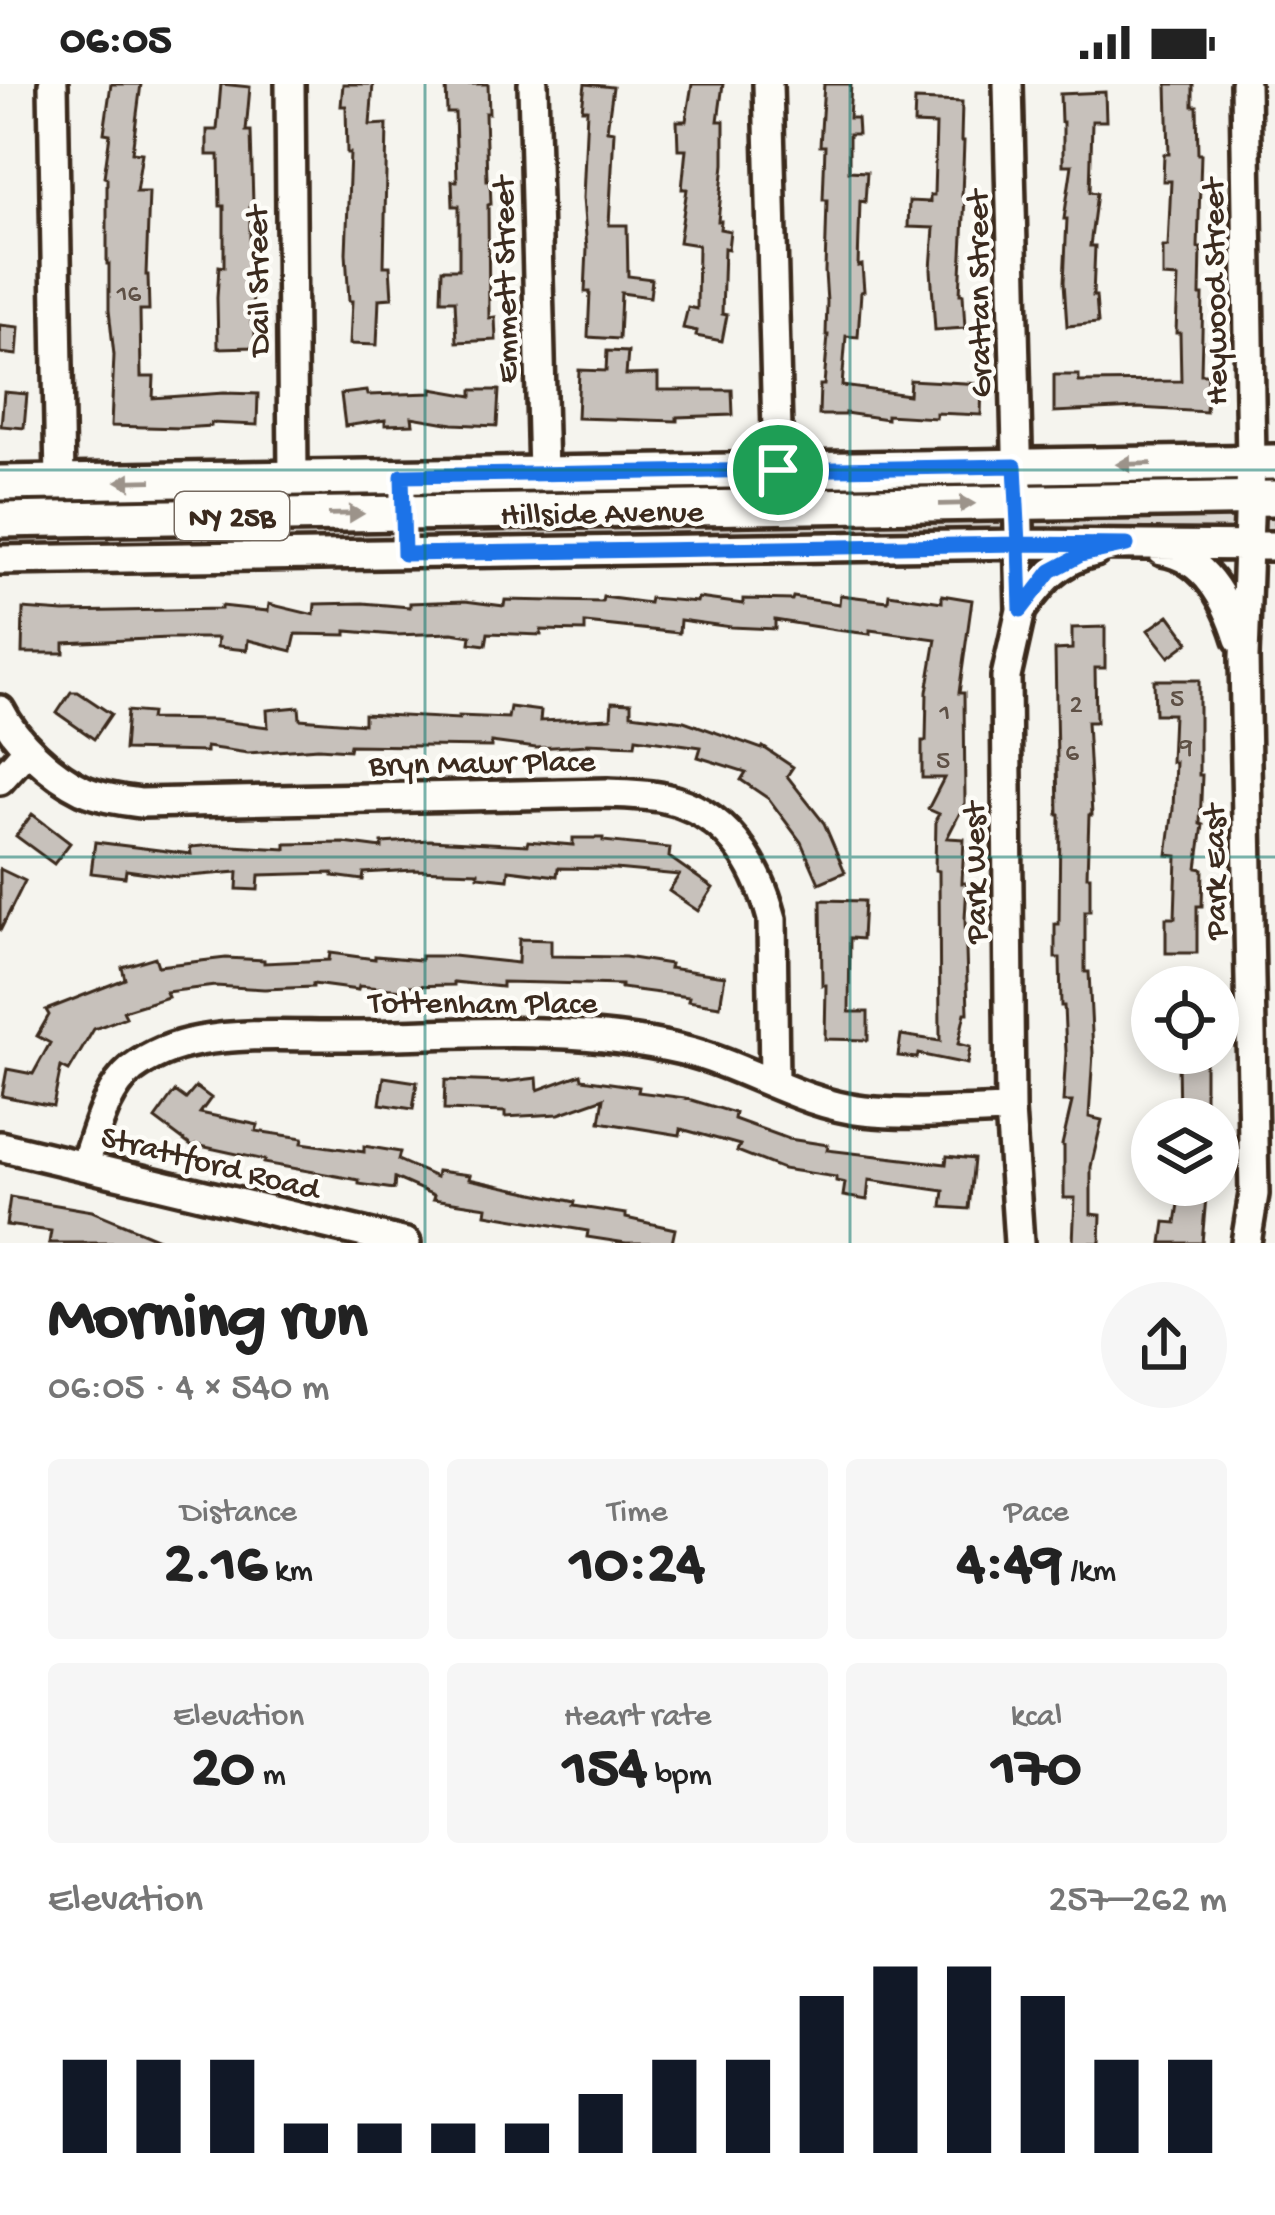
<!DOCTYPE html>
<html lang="en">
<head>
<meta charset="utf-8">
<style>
	body { margin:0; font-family:"Gochi Hand",sans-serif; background:#f6f6f6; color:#222; height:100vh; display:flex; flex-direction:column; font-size:45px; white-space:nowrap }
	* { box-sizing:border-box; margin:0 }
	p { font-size:39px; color:#767676 }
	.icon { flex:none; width:66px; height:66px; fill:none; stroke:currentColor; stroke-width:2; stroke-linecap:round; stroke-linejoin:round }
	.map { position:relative; height:1159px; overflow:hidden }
	.side { display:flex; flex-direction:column; background:#fff; flex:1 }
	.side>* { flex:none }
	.tools { position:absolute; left:1131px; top:882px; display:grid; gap:24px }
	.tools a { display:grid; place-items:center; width:108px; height:108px; border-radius:50%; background:#fff; box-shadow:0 6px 18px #0003; font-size:60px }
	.pin { position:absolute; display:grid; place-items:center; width:102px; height:102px; color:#fff; margin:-51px; border:6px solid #fff; border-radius:50%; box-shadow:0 3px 12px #0007 }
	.round { display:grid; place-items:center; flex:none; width:126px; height:126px; border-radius:63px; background:#f6f6f6 }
	.head { display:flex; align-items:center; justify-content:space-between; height:204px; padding:0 48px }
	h1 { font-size:66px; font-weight:800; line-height:90px }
	.figures { display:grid; grid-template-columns:repeat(3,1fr); gap:18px; height:204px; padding:12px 48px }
	.figures div { display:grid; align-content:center; border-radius:12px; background:#f6f6f6; text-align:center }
	.figures b { font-size:60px; font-weight:800 }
	.figures small { font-size:33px; font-weight:400 }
	.figures p { font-size:33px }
	.chart { height:336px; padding:24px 48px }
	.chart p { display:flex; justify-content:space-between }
	.chart svg { width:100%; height:216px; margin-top:12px; stroke:#111827; stroke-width:6 }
	.status { display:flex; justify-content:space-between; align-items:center; height:84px; padding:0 60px; background:#fff; direction:ltr }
	.status svg { height:33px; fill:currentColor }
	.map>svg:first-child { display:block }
	.green { fill:#dad6d0; stroke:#8a8077; stroke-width:3 }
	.building { fill:#c7c1bb; stroke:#3b2a1e; stroke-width:3 }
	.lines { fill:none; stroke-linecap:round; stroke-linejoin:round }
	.minor-casing { stroke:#3b2a1e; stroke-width:36 }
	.major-casing { stroke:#3b2a1e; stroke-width:42 }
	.minor { stroke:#fdfcf7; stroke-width:27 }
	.major { stroke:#fdfcf7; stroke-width:33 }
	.oneway { fill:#9c938a }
	.route-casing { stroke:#fff; stroke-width:24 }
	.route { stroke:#1a73e8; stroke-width:15 }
	.grid { fill:none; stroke:#0f766e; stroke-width:3; stroke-opacity:0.55 }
	.labels { text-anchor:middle; stroke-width:9; stroke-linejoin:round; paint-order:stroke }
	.number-label { font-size:27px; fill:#5e5045 }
	.shield { fill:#fdfcf7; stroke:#75695f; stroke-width:3 }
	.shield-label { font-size:30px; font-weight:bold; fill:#3b2a1e }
	.street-label { font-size:33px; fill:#3b2a1e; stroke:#fdfcf7 }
</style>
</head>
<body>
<div class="status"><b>06:05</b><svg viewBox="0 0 49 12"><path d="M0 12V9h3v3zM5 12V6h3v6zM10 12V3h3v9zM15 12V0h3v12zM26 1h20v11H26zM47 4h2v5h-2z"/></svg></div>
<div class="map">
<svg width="1275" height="1159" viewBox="0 0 1275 1159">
	<rect width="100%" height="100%" fill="#f5f4ee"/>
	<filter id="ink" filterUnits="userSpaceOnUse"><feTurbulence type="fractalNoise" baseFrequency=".00833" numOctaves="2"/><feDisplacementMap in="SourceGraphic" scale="24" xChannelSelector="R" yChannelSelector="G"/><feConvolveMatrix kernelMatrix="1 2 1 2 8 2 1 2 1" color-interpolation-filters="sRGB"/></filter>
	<g filter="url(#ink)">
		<!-- green -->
		<path class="green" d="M1275,414V462L0,476V436Z"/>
		<!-- building -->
		<path class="building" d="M111,0H141L132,68L142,69L136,108H149L146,191H148L149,226H140L141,293H154L153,314L224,309L258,310L257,341L211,339V342L181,344L111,342L114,271L109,226V180H107V94L104,93L110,50L104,49Z
			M221,0L250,3L246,47H251L253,121H250V185H255L251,239H255V263L218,264L217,214L219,182L224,183V122H220L219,71H207V46H217Z
			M343,0H373L370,41L387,40L384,182H390L392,214L379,215L377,261L350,260L352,217H349L346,169L350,69H347L346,22H341Z
			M446,0H488L489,29H485L487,96H490L491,120L488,121L489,234L495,233L496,256L457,258L455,216H441L442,185H459V122H453L452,97H457L455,29H447Z
			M585,0L613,3L607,46L614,47L609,141H627L628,192L652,195L650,213L621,209L619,255L588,253L590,208H585L587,165L583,114L587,25H582Z
			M692,0H723L718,37H724V80L718,137H721L720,145L730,147L728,165L724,164L722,230L727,231L722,257L696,252L697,247L683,244L688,223L697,225L698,161L679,158L687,105H682L686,65H678L677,37H686Z
			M824,0H851L849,34H857L858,50H849V87L867,88L865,118L860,117L858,182L862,181L864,207L861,208L858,253L846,252L842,302L909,311L910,296L982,300L981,331L936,329V334L887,331V335L845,329V331H819L820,301H824L828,251H826L827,218L825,188L827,116H823L825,62H820Z
			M1167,0H1193V22H1197L1198,70H1201L1198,164H1201L1200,211H1203L1201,290H1208L1206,328L1139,324L1054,328V291H1079V298L1181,297L1180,249H1176L1178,194L1163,193V163H1168L1171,97H1163L1164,70H1169Z
			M1105,8L1106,37H1092L1090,108L1097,109L1090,162H1095L1093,212H1096L1098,239L1067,242L1064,198L1067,135H1064L1072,81H1063V38H1061L1060,10Z
			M915,16L962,18L961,57H964L962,112H965L960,210H963L965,244L935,246L931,185L934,144L908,143L909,117L930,118V111H934L936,41L914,40Z
			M0,241L19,243L17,271L0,269Z
			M607,267L628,268L626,291L658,290V306H732L733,331L677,333V337L577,334L579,286L606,287Z
			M432,305L472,312V306H499L497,342L453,340L412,333L413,340L385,341V336L345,342L341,310L367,307L368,311L432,309Z
			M4,308L27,310L24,344L1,342Z
			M889,510L942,518V511L972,516L959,609H964L965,719L947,754L964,755L962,799H967L965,835L968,929H965L958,960L970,963L967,980L918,970L917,974L898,972L901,951L940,957L939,787L935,786L936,735L939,730L928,725L944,694H922V657H926L927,608L936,555L870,546V550L836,546L775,536V545L731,543L680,536L679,549L585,539V547L541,546V551L488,549L486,561L470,559L471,552L452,549L395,551L346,547V551L296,550L292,567L248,556L247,566L217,563L218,554H169L64,559V569H22L23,525L64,528L221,525V522L268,527L269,520L314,531L315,520L363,519L410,523V519L465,517L504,522L505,516L602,518L603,513L649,519L650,514L697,518L698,514L743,520V515L792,516L793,513L839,520L840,511L888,517Z
			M1169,531L1189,558L1169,573L1148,546Z
			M1105,543V584H1095L1096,638H1087L1092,731H1089L1087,792H1090V827H1085V888H1089L1093,969L1089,1033L1102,1036L1091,1083V1130L1101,1131L1100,1159H1073L1075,1114H1064V1062L1062,1061L1072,1018H1063L1066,968L1064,922H1061L1060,874H1055V840H1059L1060,731H1058L1055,566L1072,565V544Z
			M1154,596H1199V691H1202L1200,740L1203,741L1197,784L1203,785L1202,822H1197V869H1166V834H1175L1177,772L1167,771L1173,725L1175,678H1171L1173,630H1155Z
			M71,608H78L111,630L94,655L57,629Z
			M612,618L631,619V630L684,637L762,665L763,663L793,683L787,692L824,739L845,788L819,799L801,758L769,715L741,696L746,688L698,673L701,663L636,654L635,661L588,659L589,661L536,664L491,658V663L350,661L349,666L318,664L248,669L206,663V668L124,666L127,627L151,629L150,635L215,636L268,643L267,626L299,623L300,635L364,640V630L459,635V632L508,634L510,623L541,627L540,637L611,634Z
			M32,730L70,759L54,780L16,752Z
			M573,754H603V757L670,764L669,773L713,804L698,827L669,807L679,791L615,785L558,784L557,792L509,786L508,795L478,792V788L414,786L364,789L363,796L333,792V789L259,791L258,806L237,805L238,788L177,793L126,786L125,793L91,789L95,758L191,770L190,763L215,761L286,765V760L344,759L382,764V759L430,756L527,761L528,757L573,761Z
			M0,785L25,797L0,847Z
			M821,816L864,817L862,855L850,854L849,928H868V956L825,955L826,901H822Z
			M519,855L551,856V872L625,873L670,880L669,884L725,892L720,922L688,917L689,913L621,904V901L549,899L502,898V903L454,898V901L405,902L404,906L359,902L358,906L313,900V903L264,905L215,902L166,908L168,913L123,927L126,933L94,945L69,987L61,983L53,1022L2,1012L7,985L33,990L50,959L37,952L49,931L46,926L125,895L122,883L155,873L158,882L226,874L264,876V879L329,876L330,869L375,875V872L421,876V872H453L518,879Z
			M1205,975V1035H1179L1178,976Z
			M581,990L582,995L639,1003L638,1008L685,1014L735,1029L734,1035L789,1055L828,1061L827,1066L946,1080L947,1072L974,1075L969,1125L942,1123L944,1107L869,1096L867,1116L843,1112L845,1099L836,1097V1093L783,1085L737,1067L740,1061L681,1045L680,1051L600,1038L604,1014L559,1030L505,1033V1028L444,1026L445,996L504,998L537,994L538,1006Z
			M384,993L417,998L413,1025L380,1020Z
			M196,1003L211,1014L200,1029L258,1041L256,1047L303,1054L302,1059L364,1068V1062L400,1068L398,1076L436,1093L437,1087L470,1091L469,1095L575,1118L574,1122L626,1130V1134L675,1145L672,1159H626L587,1153L588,1147L486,1130L487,1123L433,1115L434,1111L395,1094L394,1105L359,1100V1096L264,1079L265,1076L196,1061L194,1064L155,1035L175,1007L186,1015Z
			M1182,1101H1207L1202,1159H1162L1165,1138L1176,1139Z
			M10,1113L92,1127L168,1159H49L51,1147L6,1141Z"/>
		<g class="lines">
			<!-- minor casing -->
			<g class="minor-casing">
				<path id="minor" d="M53,0L60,398
					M290,0L293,394
					M533,0L543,390
					M768,0L778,386
					M1008,0L1021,526L1006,593L1010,1026L1019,1159
					M1245,0L1251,379L1244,573L1254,1110L1246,1159
					M1162,467C1206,474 1227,517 1239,555
					M0,476L1019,460L1275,462
					M1021,526C1042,498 1059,475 1095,468
					M0,626C16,658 50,690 83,706C101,714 121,716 140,719L607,709C626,710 646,710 664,714C725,727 757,778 772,835L774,999
					M0,696L27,666
					M0,1062L406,1159
					M84,1082C96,1050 104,1008 132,985C151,971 176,961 199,957C249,948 304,953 355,952C463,950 576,940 682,966C745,981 800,1020 864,1027C910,1032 963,1027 1010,1026"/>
			</g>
			<!-- major casing -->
			<g class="major-casing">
				<path id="major" d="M0,399L1275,378
					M0,436L1275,414"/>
			</g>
			<!-- minor -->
			<use href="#minor" class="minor"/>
			<!-- major -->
			<use href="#major" class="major"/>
		</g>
		<!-- one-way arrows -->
		<defs><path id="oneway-solid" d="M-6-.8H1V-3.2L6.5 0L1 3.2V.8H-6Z" transform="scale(3)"/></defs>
		<g class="oneway">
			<use href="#oneway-solid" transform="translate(1134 380) rotate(179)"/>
			<use href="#oneway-solid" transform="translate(134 397) rotate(179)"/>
			<use href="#oneway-solid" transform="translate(957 420) rotate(-1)"/>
			<use href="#oneway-solid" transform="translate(346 430) rotate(-1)"/>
		</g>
	</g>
	<g class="lines" filter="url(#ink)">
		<!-- route casing -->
		<g class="route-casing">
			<path id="route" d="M778,386L402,392L404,470L1019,460L1021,526L1051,487L1081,471L1127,461L1019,460L1015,382L778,386"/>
		</g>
		<!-- route -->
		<use href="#route" class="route"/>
	</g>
	<!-- grid -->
	<path class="grid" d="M425,0V1159M850,0V1159M0,386H1275M0,773H1275"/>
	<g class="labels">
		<!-- number labels -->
		<g class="number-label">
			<text x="129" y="217">16</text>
			<text x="1177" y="622">5</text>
			<text x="1076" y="628">2</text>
			<text x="945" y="636">1</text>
			<text x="1186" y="670">9</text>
			<text x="1072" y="676">6</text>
			<text x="943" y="684">5</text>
		</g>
		<!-- shield labels -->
		<rect class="shield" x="175" y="408" width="114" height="48" rx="9"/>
		<g class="shield-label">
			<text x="232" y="442">NY 25B</text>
		</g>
		<!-- street labels -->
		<g class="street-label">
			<text transform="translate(502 196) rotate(-91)" y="12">Emmett Street</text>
			<text transform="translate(255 197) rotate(-91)" y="12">Dail Street</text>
			<text transform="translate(1212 208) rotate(-91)" y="12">Heywood Street</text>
			<text transform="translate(976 210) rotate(-91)" y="12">Grattan Street</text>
			<text transform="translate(602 426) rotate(-1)" y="12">Hillside Avenue</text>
			<text transform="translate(482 676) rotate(-1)" y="12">Bryn Mawr Place</text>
			<text transform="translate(1212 788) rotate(-91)" y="12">Park East</text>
			<text transform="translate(972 789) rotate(-91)" y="12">Park West</text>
			<text x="483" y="928">Tottenham Place</text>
			<text transform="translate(211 1076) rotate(14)" y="12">Strattford Road</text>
		</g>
	</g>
</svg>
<div class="tools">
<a><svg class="icon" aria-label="locate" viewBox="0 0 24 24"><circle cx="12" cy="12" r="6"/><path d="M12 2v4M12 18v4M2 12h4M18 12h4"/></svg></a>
<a><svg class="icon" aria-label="layers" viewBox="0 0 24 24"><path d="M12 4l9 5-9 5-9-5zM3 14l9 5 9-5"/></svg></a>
</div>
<div class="pin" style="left:778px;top:386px;background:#1e9e55"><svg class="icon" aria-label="arrive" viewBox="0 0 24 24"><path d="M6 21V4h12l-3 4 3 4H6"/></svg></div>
</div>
<section class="side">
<div class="head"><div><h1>Morning run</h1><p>06:05 · 4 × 540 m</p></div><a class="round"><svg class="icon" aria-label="share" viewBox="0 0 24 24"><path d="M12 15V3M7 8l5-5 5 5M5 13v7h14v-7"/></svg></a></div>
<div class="figures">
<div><p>Distance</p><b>2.16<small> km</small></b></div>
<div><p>Time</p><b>10:24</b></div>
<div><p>Pace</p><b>4:49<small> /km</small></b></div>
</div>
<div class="figures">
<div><p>Elevation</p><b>20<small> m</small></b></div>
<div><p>Heart rate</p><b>154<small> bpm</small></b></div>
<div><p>kcal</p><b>170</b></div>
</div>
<div class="chart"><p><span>Elevation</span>257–262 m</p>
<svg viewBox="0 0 160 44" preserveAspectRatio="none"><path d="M5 44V25M15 44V25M25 44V25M35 44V38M45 44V38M55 44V38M65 44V38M75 44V32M85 44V25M95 44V25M105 44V12M115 44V6M125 44V6M135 44V12M145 44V25M155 44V25"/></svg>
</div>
</section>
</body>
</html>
